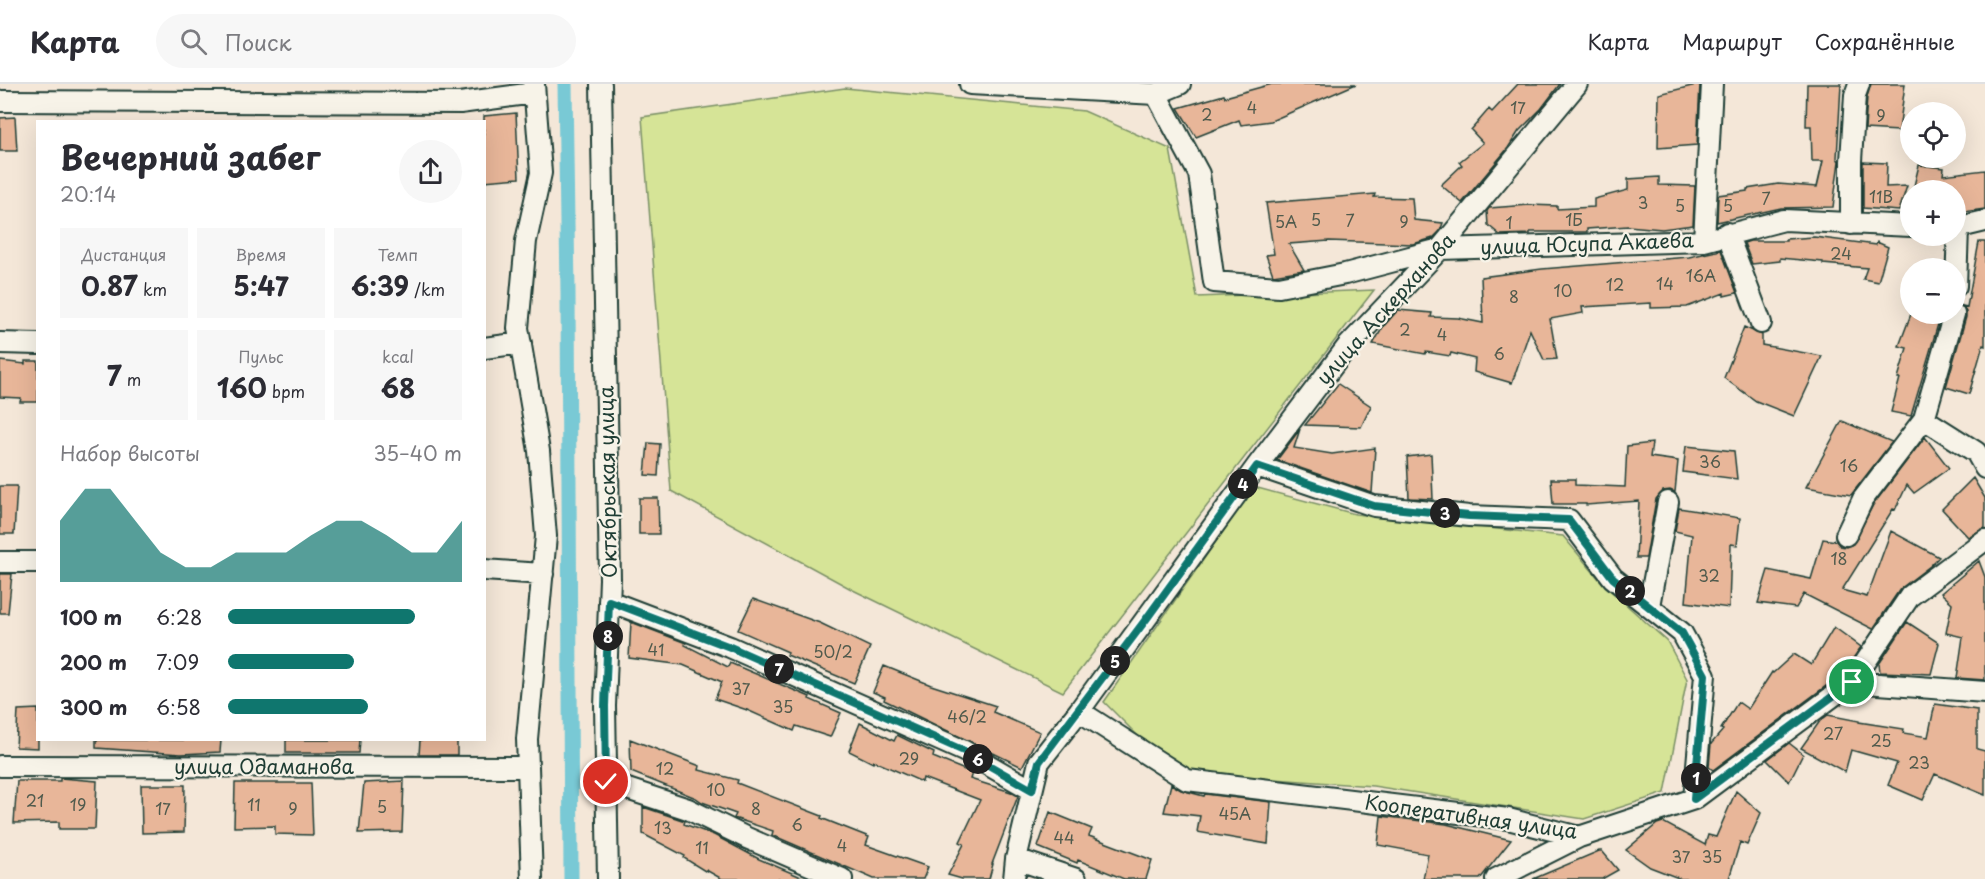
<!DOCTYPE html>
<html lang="ru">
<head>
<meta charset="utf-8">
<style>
	body { margin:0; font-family:"Playpen Sans",sans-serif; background:#f7f7f7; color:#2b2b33; height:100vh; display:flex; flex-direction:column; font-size:22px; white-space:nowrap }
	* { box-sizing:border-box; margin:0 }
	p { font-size:20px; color:#7c7c81 }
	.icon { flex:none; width:33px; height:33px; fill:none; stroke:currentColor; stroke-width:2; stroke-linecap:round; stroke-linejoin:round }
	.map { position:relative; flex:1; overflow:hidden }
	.side { position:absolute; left:36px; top:36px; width:450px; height:621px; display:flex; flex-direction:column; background:#fff; border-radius:0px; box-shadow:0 6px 24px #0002 }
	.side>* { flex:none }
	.fabs { position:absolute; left:1900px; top:18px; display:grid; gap:12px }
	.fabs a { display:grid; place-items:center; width:66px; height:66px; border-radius:50%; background:#fff; box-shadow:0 6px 24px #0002; font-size:30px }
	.pin { position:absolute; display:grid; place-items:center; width:51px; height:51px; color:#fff; margin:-26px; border:3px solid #fff; border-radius:50%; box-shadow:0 2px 6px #0007 }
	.km { position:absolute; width:30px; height:30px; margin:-15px; border-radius:50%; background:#222; color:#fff; font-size:16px; line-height:30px; text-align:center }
	.round { display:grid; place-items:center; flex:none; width:63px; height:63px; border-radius:32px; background:#f7f7f7 }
	.head { display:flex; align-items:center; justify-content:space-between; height:102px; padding:0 24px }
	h1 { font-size:33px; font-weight:700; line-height:45px }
	.figures { display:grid; grid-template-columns:repeat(3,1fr); gap:9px; height:102px; padding:6px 24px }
	.figures div { display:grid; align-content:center; border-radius:0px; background:#f7f7f7; text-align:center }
	.figures b { font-size:26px; font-weight:700 }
	.figures small { font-size:16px; font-weight:400 }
	.figures p { font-size:16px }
	.chart { height:168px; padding:12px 24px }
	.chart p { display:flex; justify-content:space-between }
	.chart svg { width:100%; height:108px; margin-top:6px; fill:#0f766e; opacity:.7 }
	ul { padding:0 24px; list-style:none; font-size:20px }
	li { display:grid; grid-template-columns:96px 72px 1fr; align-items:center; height:45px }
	li i { height:15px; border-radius:8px; background:#0f766e }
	header { display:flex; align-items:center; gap:36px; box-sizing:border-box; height:84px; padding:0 30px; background:#fff; border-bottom:2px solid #e1e1e2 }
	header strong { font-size:28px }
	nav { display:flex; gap:33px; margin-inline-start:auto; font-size:21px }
	.search { width:420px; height:54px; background:#f7f7f7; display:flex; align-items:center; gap:15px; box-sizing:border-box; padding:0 21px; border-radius:33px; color:#7c7c81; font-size:22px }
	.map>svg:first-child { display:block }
	.green { fill:#d6e497; stroke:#7a9066; stroke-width:1.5 }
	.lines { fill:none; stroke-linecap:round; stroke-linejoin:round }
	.canal { stroke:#79c9d5; stroke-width:15 }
	.building { fill:#e8b699; stroke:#1f3d34; stroke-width:1.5 }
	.minor-casing { stroke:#1f3d34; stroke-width:24 }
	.minor { stroke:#f7f3e8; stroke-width:20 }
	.route-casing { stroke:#fff; stroke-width:12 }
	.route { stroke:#0f766e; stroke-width:8 }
	.labels { text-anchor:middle; stroke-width:4.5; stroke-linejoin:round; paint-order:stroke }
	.number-label { font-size:16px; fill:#515b4d }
	.street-label { font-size:20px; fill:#1f3d34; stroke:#f7f3e8 }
</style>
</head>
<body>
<header>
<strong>Карта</strong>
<div class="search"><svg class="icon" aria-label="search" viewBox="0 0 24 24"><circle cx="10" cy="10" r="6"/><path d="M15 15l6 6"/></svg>Поиск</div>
<nav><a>Карта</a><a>Маршрут</a><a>Сохранённые</a></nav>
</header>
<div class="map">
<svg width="1985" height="795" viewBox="0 0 1985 795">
	<rect width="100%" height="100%" fill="#f4e7d8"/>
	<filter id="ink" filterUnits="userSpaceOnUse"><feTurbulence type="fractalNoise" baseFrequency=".0167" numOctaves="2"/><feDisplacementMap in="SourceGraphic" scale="12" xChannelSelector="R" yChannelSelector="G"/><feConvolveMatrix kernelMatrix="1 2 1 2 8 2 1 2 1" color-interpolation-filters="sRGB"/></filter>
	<g filter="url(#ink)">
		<!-- green -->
		<path class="green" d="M845,4L1084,27L1170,65L1197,213L1374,206L1063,608L853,506L671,407L642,33Z
			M1254,403L1355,430L1563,452L1604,501L1667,557L1687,595L1665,709L1584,735L1373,702L1174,688L1104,618Z"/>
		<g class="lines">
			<!-- canal -->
			<path class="canal" d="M565,0L568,208L571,795"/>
		</g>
		<!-- building -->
		<path class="building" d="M1272,0H1356L1271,37L1241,41L1239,36L1196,53L1178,24L1224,11L1225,13Z
			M1518,0H1560L1541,25L1519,47L1508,64L1462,119L1441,101L1462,81L1459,78L1483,59L1471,46L1489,25L1492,28Z
			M1700,0L1697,61L1658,64L1659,10Z
			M1807,0H1841L1837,74L1839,77L1833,123L1781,124L1717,138L1718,111L1747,107V105L1778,100L1817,103L1823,77H1812L1811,42H1806Z
			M1871,0H1905L1899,47L1865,45L1867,13Z
			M516,29L519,94L484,97V32Z
			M15,33L17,67H0V34Z
			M1863,78L1887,79L1886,103L1907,102L1899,127L1863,124Z
			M1919,81L1944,84L1943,91L1985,86V125L1956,129V106H1913Z
			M1659,93V101L1695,102L1693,141L1662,145L1628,142L1587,145V148H1530V150L1500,151L1488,141L1487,127L1489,124L1529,121L1557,122V125L1594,123V115L1628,106V95Z
			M1375,110L1374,113L1412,114L1414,136L1443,139L1440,147L1433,154L1413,160L1329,157L1289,160L1304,186L1273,191L1266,171L1274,170L1266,119Z
			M1814,153L1876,161L1877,158L1888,163L1878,198L1863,195L1867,184L1823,180V178L1780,174V177L1752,180L1744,159L1750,157H1786V155Z
			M1979,158H1985V262L1983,261L1969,310L1946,303L1966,233V228L1963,222L1967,223Z
			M1721,166L1737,209L1724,212V209L1687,223L1651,224V219L1582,223L1583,229L1550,235L1557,275L1544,276L1530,246L1512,299L1474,288L1475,275L1451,269L1450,272L1426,268L1425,270L1373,260L1383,243L1398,226L1432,229L1431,233L1458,234L1483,239L1481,193L1542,185L1689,173Z
			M1911,230H1941L1911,332L1891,328L1900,294H1898L1907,264L1899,262Z
			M1744,243L1762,251V261L1822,272L1794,332L1756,317L1724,294Z
			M0,277L25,280V277H38V318H20L21,314L0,313Z
			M1338,300L1371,322L1361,343L1305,341Z
			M1842,337L1892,358L1851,411L1806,403Z
			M1300,345L1294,364L1332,370L1375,364L1372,409L1277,376Z
			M1925,353L1949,384L1914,409L1907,401L1895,426L1893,425L1842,506L1867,513L1891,447L1939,473L1930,482L1900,505L1873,545L1804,510L1796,524L1758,519L1768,486L1811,495L1823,455L1836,457L1840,462L1846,463L1853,460L1873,421Z
			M648,359L660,360L658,392L645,391Z
			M1652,359L1650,373L1678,377L1675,408L1670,406L1663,407L1656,415L1646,474H1636L1639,417L1586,421V420H1553L1551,395H1575V401L1625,403L1627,362Z
			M1686,362L1734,367L1737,395L1683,388Z
			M1431,370L1433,415L1409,414L1407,373Z
			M1973,394L1985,414V444L1968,453L1942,425Z
			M0,402H17L14,450H0Z
			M639,414H658L659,450H639Z
			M1679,424L1740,434L1737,461L1731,460L1729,524L1686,518L1692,451L1675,447Z
			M1979,477L1985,493V596L1957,594L1963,553L1946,549L1952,519L1941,509Z
			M0,490H12L8,529H0Z
			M753,515L820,539L870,563L854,599L787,571L788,568L738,546Z
			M631,538L686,559L685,561L728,583L730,579L810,613L809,615L841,629L830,653L796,642L794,647L747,626L715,615L722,598L683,581L629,574Z
			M1907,538L1939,559L1931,590L1880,588L1879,580Z
			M1834,543L1861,563L1842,590L1713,686L1709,683L1711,660L1723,646L1721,645L1738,618L1748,625L1772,588L1773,589L1794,570L1811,581Z
			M884,582L931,601L996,622L993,628L1040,648L1022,683L884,616L885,613L873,608Z
			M1935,620L1977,626V665L1985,667V711L1935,690L1923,716L1888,701L1897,679L1851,666L1845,688L1801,664L1820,637L1828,631L1859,637V638L1904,645L1903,649L1928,653Z
			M38,625V664L16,663L18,626Z
			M860,639L894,657L897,651L934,669L933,673L972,689L970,695L1011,708L1018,712L992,780H993L989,795H962L948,791L964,760L960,758L980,716L923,694L922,698L874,677L873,679L849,667Z
			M630,655L700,682L699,686L738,696L737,699L822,732L821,734L869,753L866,761L928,783L923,795H874L772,751L773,747L734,734L736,730L702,718L696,714L631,688Z
			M96,656H221L220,668L181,670L96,664Z
			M286,656H360L359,669H286Z
			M420,656H457V671H419Z
			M1789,659L1803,670L1789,698L1767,676Z
			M60,694L97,697L95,745H59V738L14,739L17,697H60Z
			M404,697L402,748L359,749L364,699Z
			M235,699H311L313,751L275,750V742L234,743Z
			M1171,700L1181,706L1204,712L1205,710L1271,718L1268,760L1197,748L1200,732L1164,728Z
			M141,701H185L184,748L142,749Z
			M1736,707L1761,729L1747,761L1740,758L1729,795H1681L1650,783L1626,766L1657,740L1663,738L1705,761L1708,751L1716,753Z
			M643,723L685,737L684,740L714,751L759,775L806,795H722L706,786L705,787L684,774L685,772L643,750Z
			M1050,728L1092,745L1089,752L1152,776L1146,795H1124L1078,776L1077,779L1038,763Z
			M1381,732L1446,740L1511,756L1480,795H1423L1428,770L1378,761Z
			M1599,767H1602L1618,786L1602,795H1533Z"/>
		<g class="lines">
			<!-- minor casing -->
			<g class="minor-casing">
				<path id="minor" d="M601,0L610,495L605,622L608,795
					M970,0L1156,10L1180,0
					M1156,10L1199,90L1214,198L1279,203L1345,190L1440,165L1704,157L1784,136L1911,142
					M0,17L460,19L534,9
					M1851,140V77L1855,11L1859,0
					M1956,144L1985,137
					M1727,149L1761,239
					M1704,157L1712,0
					M1956,202L1958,144
					M1954,230L1924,335L1976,368L1985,384
					M0,259L38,260
					M484,264L521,259
					M1257,382L1374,422L1469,432L1569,436L1613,494L1682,549L1705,591L1694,715
					M1846,451L1863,415L1924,335
					M0,478H38
					M484,486L543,490
					M609,517L730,563L964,667L1032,706
					M1649,522L1668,418
					M1852,598L1910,512L1985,456
					M1079,627L1187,696L1508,735L1579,753L1694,715L1852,598L1985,608
					M0,682L528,683
					M606,698L688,725L747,754L842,795
					M1016,775L1076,795
					M532,795L527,655L546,452L539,367L518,244L526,157L541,89L534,0
					M1014,795L1016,775L1039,678L1079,627L1257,382L1347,263L1440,165L1577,0
					M1496,795L1579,753"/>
			</g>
			<!-- minor -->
			<use href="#minor" class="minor"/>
		</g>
	</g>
	<g class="lines" filter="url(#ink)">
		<!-- route casing -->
		<g class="route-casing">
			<path id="route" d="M606,698L605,622L609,517L730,563L964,667L1032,706L1039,678L1147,534L1257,382L1374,422L1469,432L1569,436L1613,494L1682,549L1705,591L1694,715L1852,598"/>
		</g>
		<!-- route -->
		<use href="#route" class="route"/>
	</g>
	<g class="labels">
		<!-- number labels -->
		<g class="number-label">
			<text x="1252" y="30">4</text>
			<text x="1518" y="30">17</text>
			<text x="1207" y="37">2</text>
			<text x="1881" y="38">9</text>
			<text x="1881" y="119">11В</text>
			<text x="1766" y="121">7</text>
			<text x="1643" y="125">3</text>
			<text x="1680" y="128">5</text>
			<text x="1728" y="128">5</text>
			<text x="1316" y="142">5</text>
			<text x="1574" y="142">1Б</text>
			<text x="1350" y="143">7</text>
			<text x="1286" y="144">5А</text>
			<text x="1404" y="144">9</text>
			<text x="1509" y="145">1</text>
			<text x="1841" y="176">24</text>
			<text x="1701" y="198">16А</text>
			<text x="1665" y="206">14</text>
			<text x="1615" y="207">12</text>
			<text x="1563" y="213">10</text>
			<text x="1514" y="219">8</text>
			<text x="1405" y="252">2</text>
			<text x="1442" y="257">4</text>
			<text x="1499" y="276">6</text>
			<text x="1710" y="384">36</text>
			<text x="1849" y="388">16</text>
			<text x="1839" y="481">18</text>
			<text x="1709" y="498">32</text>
			<text x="656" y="572">41</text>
			<text x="833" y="574">50/2</text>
			<text x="741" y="611">37</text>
			<text x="783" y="629">35</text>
			<text x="967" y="639">46/2</text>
			<text x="1833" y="656">27</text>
			<text x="1881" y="663">25</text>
			<text x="909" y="681">29</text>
			<text x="1919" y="685">23</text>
			<text x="665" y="691">12</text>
			<text x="716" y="712">10</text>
			<text x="35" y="723">21</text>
			<text x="78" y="727">19</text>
			<text x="254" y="727">11</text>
			<text x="382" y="729">5</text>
			<text x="163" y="731">17</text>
			<text x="293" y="731">9</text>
			<text x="756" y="731">8</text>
			<text x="1235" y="736">45А</text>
			<text x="797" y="747">6</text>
			<text x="663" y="750">13</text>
			<text x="1064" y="760">44</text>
			<text x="842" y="768">4</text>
			<text x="702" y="770">11</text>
			<text x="1681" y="779">37</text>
			<text x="1712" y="779">35</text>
		</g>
		<!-- street labels -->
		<g class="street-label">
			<text transform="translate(1587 160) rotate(-2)" y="7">улица Юсупа Акаева</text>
			<text transform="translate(1386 225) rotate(-48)" y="7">улица Аскерханова</text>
			<text transform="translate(608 398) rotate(-91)" y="7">Октябрьская улица</text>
			<text x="264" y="690">улица Одаманова</text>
			<text transform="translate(1471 733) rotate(8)" y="7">Кооперативная улица</text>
		</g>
	</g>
</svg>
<div class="fabs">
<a><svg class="icon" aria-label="locate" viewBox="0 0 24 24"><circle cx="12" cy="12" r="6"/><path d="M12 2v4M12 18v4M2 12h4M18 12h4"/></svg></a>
<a>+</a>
<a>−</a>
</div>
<div class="pin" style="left:1852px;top:598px;background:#1e9e55"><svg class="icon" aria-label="arrive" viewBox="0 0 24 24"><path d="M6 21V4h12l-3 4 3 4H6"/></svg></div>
<div class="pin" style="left:606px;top:698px;background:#d93025"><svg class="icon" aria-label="check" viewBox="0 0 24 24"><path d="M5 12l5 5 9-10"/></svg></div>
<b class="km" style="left:1696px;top:694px">1</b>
<b class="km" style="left:1630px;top:507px">2</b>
<b class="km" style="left:1445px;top:429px">3</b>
<b class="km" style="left:1243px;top:400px">4</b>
<b class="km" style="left:1115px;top:577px">5</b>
<b class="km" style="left:978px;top:675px">6</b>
<b class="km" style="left:779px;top:585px">7</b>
<b class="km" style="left:608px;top:552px">8</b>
<section class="side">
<div class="head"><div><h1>Вечерний забег</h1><p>20:14</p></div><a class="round"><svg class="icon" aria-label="share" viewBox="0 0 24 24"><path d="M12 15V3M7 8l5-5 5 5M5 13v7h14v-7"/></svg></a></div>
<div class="figures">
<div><p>Дистанция</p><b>0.87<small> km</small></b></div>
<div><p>Время</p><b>5:47</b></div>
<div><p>Темп</p><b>6:39<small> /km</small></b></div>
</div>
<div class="figures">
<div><b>7<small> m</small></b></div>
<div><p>Пульс</p><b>160<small> bpm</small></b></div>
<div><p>kcal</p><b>68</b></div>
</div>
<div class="chart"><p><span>Набор высоты</span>35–40 m</p>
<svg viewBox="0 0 160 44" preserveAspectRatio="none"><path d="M0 44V19L10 6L20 6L30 19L40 32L50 38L60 38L70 32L80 32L90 32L100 25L110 19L120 19L130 25L140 32L150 32L160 19V44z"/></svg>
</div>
<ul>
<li><b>100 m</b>6:28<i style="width:80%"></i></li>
<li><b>200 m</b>7:09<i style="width:54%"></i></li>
<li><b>300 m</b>6:58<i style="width:60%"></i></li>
</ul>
</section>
</div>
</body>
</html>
